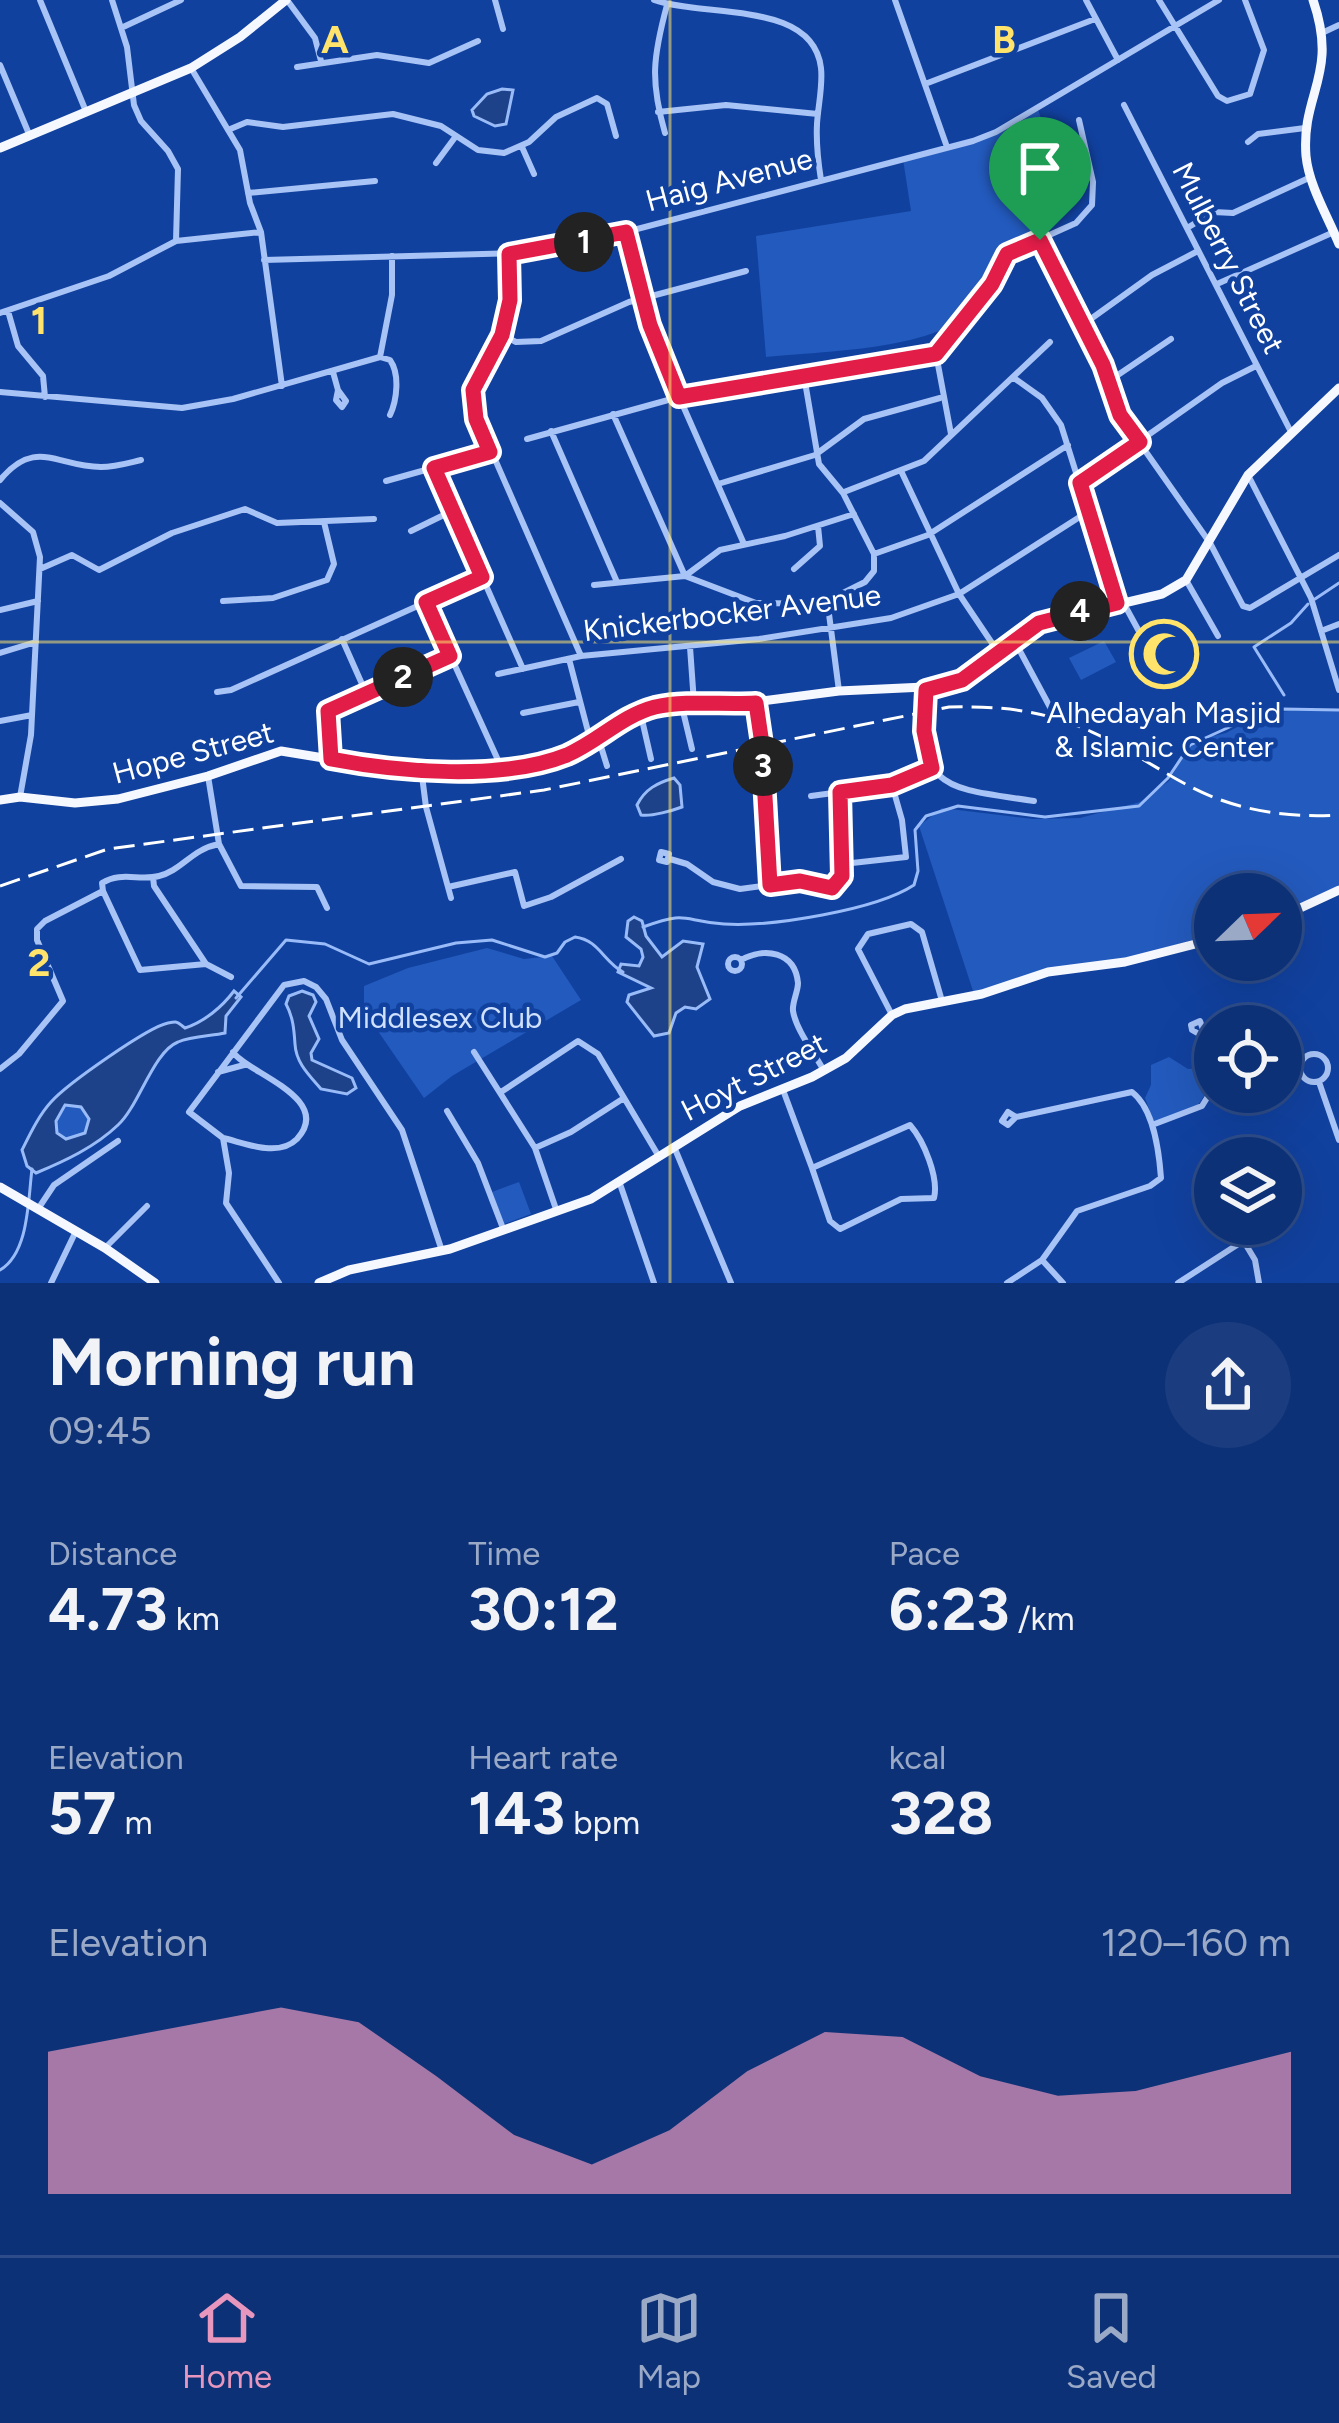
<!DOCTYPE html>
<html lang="en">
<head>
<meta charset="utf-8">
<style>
	body { margin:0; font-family:Figtree,sans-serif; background:#1b3d7f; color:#f1f3f6; height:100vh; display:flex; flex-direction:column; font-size:45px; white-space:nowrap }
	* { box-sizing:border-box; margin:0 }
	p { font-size:39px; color:#9aa9c6 }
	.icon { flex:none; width:66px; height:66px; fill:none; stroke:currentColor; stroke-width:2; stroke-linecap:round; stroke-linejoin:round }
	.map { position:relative; height:1283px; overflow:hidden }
	.details { display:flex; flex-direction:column; background:#0d3177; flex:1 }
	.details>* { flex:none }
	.needle { width:78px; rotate:67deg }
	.tools { position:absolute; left:1194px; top:873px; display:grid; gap:24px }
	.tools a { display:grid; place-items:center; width:108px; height:108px; border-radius:50%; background:#0d3177; box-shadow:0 12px 48px #0002,0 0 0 3px #2d4c89; font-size:60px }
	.pin { position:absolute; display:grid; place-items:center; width:102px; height:102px; color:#fff; margin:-123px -51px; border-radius:50% 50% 50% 0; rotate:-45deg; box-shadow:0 0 12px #0007 }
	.pin .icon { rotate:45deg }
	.km { position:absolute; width:60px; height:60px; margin:-30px; border-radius:50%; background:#222; color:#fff; font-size:33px; line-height:60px; text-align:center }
	.round { display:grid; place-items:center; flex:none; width:126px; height:126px; border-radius:63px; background:#1b3d7f }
	.head { display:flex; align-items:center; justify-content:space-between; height:204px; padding:0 48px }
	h1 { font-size:66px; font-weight:700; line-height:90px }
	.metrics { display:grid; grid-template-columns:repeat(3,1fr); gap:18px; height:204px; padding:12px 48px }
	.metrics div { display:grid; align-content:center }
	.metrics b { font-size:60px; font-weight:700 }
	.metrics small { font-size:33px; font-weight:400 }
	.metrics p { font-size:33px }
	.chart { height:336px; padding:24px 48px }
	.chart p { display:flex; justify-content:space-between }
	.chart svg { width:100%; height:216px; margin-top:12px; fill:#e797bd; opacity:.7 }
	.tab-bar { display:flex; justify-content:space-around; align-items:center; height:168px; border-top:3px solid #2d4c89; background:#0d3177; font-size:33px; color:#9aa9c6 }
	.tab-bar a { display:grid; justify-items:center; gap:6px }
	.tab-bar .active { color:#e797bd }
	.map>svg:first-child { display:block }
	.green { fill:#235abd }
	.water { fill:#1e4289; stroke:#99bcf8; stroke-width:3; fill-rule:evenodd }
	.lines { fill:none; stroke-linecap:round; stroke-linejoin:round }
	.stream { stroke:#99bcf8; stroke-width:3 }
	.minor { stroke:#a8c3f5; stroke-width:6 }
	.major { stroke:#f5f8ff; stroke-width:9 }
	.rail { stroke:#fff; stroke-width:3; stroke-dasharray:21 9; stroke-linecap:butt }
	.route-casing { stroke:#fff; stroke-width:24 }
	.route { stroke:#e11d48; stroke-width:15 }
	.grid { fill:none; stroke:#ffe36b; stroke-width:3; stroke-opacity:0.55 }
	.labels { text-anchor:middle; stroke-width:9; stroke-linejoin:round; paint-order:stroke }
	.street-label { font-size:30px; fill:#fff; stroke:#11419f }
	.poi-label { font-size:30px; fill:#fff; stroke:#11419f }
	.park-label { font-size:30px; fill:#d0e1fe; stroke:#11419f }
	.grid-label { font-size:39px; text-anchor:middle; font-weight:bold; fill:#ffe36b; stroke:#11419f; stroke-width:9; stroke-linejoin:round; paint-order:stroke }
</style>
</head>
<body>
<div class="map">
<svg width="1339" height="1283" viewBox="0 0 1339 1283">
	<rect width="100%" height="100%" fill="#11419f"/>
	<!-- green -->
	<path class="green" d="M1037,107L1068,195L1027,216L1040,240L1007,254C998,274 988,294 973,310C933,351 820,351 766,357L756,236L911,211L903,159L986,136Z
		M1104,641L1116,662L1081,680L1069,658Z
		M1307,709L1339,711V885L1281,914V894H1215V934L1117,961L1064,966L974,994L919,826L942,808L1033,819L1080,818L1140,802L1169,781L1188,747L1200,739L1226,733L1261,714Z
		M487,948L524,959L552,956L581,1000L452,1076L424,1098L371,1021L364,1007V986L408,968Z
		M1169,1057L1188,1069L1210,1067L1214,1081L1198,1105L1154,1122L1145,1098L1151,1085V1065Z
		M65,1105L80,1106L89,1119L85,1133L66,1139L57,1133L56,1121Z
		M519,1182L531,1214L504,1224L492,1192Z"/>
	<!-- water -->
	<path class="water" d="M502,89L513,90L506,124L495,126L474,116L472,110L487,94Z
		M674,778L680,785L682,807C674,810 651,817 641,815L637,805C645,789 657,783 674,778Z
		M634,917L642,921L646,936L662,957L683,941L703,944L697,967L710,999L696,1009L685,1007L676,1013L669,1033L654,1036L627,1002L629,995L651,988L618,972L621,964L639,966L643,957L641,949L626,937L628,921Z
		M234,991L241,997L226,1016L225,1033C211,1036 191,1036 178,1042C153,1052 139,1106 118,1125C95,1147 65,1161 36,1173L27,1166L22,1150C30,1134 39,1115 51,1102C67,1084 148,1027 168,1023C179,1021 177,1022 185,1028C204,1022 222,1007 234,991ZM65,1105L81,1107L89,1119L85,1133L66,1139L57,1133L56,1121Z
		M302,991L313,995L316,1002L309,1016L319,1039L311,1053L312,1060L352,1078L356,1088L347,1094L321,1089C309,1075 296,1063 295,1044C294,1029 293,1017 286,1004L289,996Z"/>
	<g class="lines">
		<!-- stream -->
		<path class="stream" d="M1315,599L1339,583
			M1284,695L1254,647L1291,623L1308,604
			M643,927C690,910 680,921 724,924C771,927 876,910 914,885L918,871L915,830L926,816L958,806L1045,817L1139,806L1168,778L1190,745L1258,714L1282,709L1339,710
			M236,998L286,940L325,944L369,964L456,943L492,940L545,957L557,953L565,942L575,937C599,940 603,961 623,972
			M0,1270C29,1253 28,1200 32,1169"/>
		<!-- minor -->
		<path class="minor" d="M40,0L85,109
			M287,0L315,38L321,61
			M495,0L503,29
			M654,0C706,18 813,0 821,68C823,86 818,106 817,124C816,143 818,161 821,180
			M895,0L947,147
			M1086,0L1118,60
			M1159,0L1218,96L1227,101L1250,94L1264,50L1245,0
			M121,28L181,0
			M1324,32L1339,25
			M0,65L29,134
			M297,67L377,55L429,63L478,41
			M191,68L240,150L250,203L261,232L282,386
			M925,84L1095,19
			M1124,105L1291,432
			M658,112L726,105L818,114
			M228,130L247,122L283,127L393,114L441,126L478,150L504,153L529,142L556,117L597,98L607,104L616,136
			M665,133C650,81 653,57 667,5
			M1248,142L1258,134L1305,128
			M522,147L534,174
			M436,163L456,136
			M248,193L375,181
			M1187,228L1214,212L1233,213L1311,177
			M626,232L658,349L744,544
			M1040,240L1103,365L1120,415L1210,543L1243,606L1250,608L1339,555
			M176,241L261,232
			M509,254C510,284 510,311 501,340C492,366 470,379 473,409L581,656
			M264,260L522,253L599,239L973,141L996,132L1219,0
			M1217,284L1334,232
			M8,311L18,346L43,376L45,397
			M0,313L109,276L176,241L178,169L168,151L141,121L134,105L127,47L112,0
			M1081,326L1152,275L1198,251
			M502,335L516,342L541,341L629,302L746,271
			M380,357L392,295V256
			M380,357L390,360C400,374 397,400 390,415
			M333,372L338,390L346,401L342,407L336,400L338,390
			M804,376L819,464L843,493L874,554V571L865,582L821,604
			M1014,378L1042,398L1061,425L1117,603
			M1109,381L1171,339
			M0,392L182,408L233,399L380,357
			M613,414L685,576
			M551,431L617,582
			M951,434L936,354L992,284L1007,254L1076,223L1092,205L1093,182L1079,120
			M527,439L679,397L936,354
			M434,468L523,669
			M902,473L959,594L998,652
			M1248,475L1311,598L1339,690
			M0,480C36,437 57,467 101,467C115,467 128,463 141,460
			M386,481L490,452
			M1080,483L1222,383L1256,366
			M718,484L815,455L864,419L940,398
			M844,492L924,461L1050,342
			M0,503L33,532L40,557L31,735L20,797
			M411,531L452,511
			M874,554L928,535L1068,445
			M40,569L72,555L99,570L172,533L245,509L277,523L374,519
			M794,569L820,546L818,526
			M685,576L720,550L785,536L854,514
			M1186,580L1218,636
			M594,585L685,576L756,603L821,604L829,614L839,691
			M223,601L273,598L327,580L334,564L324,522
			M426,602L503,771
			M1123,602L1160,670
			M0,610L38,601
			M1321,631L1339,624
			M342,639L366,693
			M1014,640L1051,709
			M690,647L694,703
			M0,653L36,642
			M569,659L590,739
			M498,674L581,656L759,639L891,618L959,594L1089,511
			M926,690C914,792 948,788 1034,801
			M217,692L231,690L482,577
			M756,703L762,744L770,885
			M682,707L692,749
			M640,711L651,759
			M523,713L579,702
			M0,721L32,715
			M598,737L607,766
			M331,759L329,710L450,656
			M421,768L426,807L451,898
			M811,796L892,785L933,768
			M219,844L241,886L317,887L327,908
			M661,852L669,854L667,862L659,860Z
			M670,859L687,864L713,882L740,889L800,881L832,888L842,876L840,792
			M843,864L906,857L902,820L892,785
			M153,877L154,886L206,964L231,977
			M448,887L515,872L524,906L551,897L621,859
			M103,891L102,883C121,871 139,881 159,876C181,871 192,849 219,844L208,776
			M103,891L140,970L206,964
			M728 964a7 7 0 1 1 14 0a7 7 0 1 1-14 0Z
			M741,960C764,947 795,951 798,983C798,992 792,1002 793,1011C796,1030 815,1054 824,1071
			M892,1015L858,949L868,934L911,924L922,932L942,1001
			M1200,1021L1206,1038L1192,1030L1191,1025Z
			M1206,1038L1215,1069
			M474,1052L535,1148L557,1212
			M1300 1068a14 14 0 1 1 28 0a14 14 0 1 1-28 0Z
			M0,1069L19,1054L63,1001L37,940V929L45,921L103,891
			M218,1072L244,1065
			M1319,1082L1339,1140
			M783,1090L812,1168
			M501,1092L578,1041L598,1054L658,1155
			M447,1111L478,1163L504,1231
			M910,1125C924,1141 939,1178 934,1198L901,1199L840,1229L830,1221L812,1168Z
			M1152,1125L1202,1106L1215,1085
			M223,1138C245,1143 278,1158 297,1139C335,1098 245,1072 233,1052
			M535,1148L571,1132L624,1098
			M675,1149L731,1283
			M619,1181L654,1283
			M38,1209L54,1185L118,1141
			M105,1248L147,1206
			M1042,1260L1063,1283
			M51,1283L76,1231
			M279,1283L226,1203L229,1173L223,1138L189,1112L284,985L304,981L316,987L326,999L342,1040L402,1130L442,1251
			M1007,1283L1042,1260L1077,1211L1150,1186L1161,1178C1159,1151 1154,1109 1132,1092L1016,1117L1008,1125L1002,1121L1008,1112L1016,1117
			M1178,1283L1240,1243L1246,1245L1255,1260L1259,1283"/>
		<!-- major -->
		<path class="major" d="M1313,0C1339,75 1301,93 1306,156C1309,186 1328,217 1339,244
			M0,148L191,68L240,37L286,0
			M0,800L20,797L75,803L118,799L208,776L281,751L360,764L503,771L572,753L624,718L661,706H723L839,691L946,686L963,679L1039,623L1162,594L1186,580L1248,475L1339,388
			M1281,917L1339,890
			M0,1187L105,1248L155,1283
			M319,1283L349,1270L450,1249L591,1199L740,1106L812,1077L846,1058L892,1015L905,1009L982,994L1048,972L1125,962L1215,939"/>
		<!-- rail -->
		<path class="rail" d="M0,886L108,849L544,790L949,707C994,706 1035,709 1078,726C1119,742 1154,768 1193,788C1238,811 1289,818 1339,815"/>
	</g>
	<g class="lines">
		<!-- route casing -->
		<g class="route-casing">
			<path id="route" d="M626,232L650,325L679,397L936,354L992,284L1007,254L1040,240L1103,365L1120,415L1140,442L1080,483L1117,603L1039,623L962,680L926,690L924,731L932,768L892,785L840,792L842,876L832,888L800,881L770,885L762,744L756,703C722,705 688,700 655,707C621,716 599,741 567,755C503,781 398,772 331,759L328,711L450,656L426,602L482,577L434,468L490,452L476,419L473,390L502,335L510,300L509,254Z"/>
		</g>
		<!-- route -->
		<use href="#route" class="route"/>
	</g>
	<!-- grid -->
	<path class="grid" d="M670,0V1283M0,642H1339"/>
	<!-- icons -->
	<defs>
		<g id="mosque-ring" transform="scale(3.45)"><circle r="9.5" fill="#11419f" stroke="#ffe36b" stroke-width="1.5"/><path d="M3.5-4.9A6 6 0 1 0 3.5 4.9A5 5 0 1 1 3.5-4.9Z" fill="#ffe36b"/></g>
	</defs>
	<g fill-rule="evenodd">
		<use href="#mosque-ring" x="1164" y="654"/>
	</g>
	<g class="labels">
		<!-- street labels -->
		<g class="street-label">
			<text transform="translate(729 180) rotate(-15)" y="10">Haig Avenue</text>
			<text transform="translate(1228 258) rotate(63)" y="10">Mulberry Street</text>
			<text transform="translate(732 613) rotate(-7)" y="10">Knickerbocker Avenue</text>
			<text transform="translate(193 753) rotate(-15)" y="10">Hope Street</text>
			<text transform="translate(754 1077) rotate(-27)" y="10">Hoyt Street</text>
		</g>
		<!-- poi labels -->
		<g class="poi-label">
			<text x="1164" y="723">Alhedayah Masjid<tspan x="1164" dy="34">&amp; Islamic Center</tspan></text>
		</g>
		<!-- park labels -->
		<g class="park-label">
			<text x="440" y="1028">Middlesex Club</text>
		</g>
	</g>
	<g class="grid-label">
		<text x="335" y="53">A</text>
		<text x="1004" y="53">B</text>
		<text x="39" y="334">1</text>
		<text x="39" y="976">2</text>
	</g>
</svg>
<div class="tools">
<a><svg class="needle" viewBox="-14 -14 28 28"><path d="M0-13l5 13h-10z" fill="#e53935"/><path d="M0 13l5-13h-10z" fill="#9aa9c6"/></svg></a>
<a><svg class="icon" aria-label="locate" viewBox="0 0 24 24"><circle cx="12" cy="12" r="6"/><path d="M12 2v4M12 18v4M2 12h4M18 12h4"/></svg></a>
<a><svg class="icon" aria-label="layers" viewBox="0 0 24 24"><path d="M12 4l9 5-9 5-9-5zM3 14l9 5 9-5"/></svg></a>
</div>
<div class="pin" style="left:1040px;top:240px;background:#1e9e55"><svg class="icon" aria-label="arrive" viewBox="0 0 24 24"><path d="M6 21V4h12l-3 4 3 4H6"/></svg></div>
<b class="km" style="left:584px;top:242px">1</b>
<b class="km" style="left:403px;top:677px">2</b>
<b class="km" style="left:763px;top:766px">3</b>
<b class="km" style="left:1080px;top:611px">4</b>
</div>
<section class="details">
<div class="head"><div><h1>Morning run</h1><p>09:45</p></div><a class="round"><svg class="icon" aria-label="share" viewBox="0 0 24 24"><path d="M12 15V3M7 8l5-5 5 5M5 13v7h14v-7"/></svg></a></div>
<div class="metrics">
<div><p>Distance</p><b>4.73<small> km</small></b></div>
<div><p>Time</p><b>30:12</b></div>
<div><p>Pace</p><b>6:23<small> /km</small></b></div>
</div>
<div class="metrics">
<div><p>Elevation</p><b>57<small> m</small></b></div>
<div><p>Heart rate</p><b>143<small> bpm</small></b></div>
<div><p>kcal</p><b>328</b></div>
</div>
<div class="chart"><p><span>Elevation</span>120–160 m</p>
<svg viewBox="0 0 160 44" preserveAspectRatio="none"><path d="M0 44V15L10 12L20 9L30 6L40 9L50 20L60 32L70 38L80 31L90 19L100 11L110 12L120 20L130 24L140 23L150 19L160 15V44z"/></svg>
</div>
</section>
<nav class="tab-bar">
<a class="active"><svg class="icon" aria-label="home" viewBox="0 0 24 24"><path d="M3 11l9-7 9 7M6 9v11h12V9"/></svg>Home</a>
<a><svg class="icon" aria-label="map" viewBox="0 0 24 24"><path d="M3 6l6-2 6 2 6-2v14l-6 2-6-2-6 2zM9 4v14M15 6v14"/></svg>Map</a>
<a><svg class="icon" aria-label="saved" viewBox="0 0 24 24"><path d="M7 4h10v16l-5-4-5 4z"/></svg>Saved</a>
</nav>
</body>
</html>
